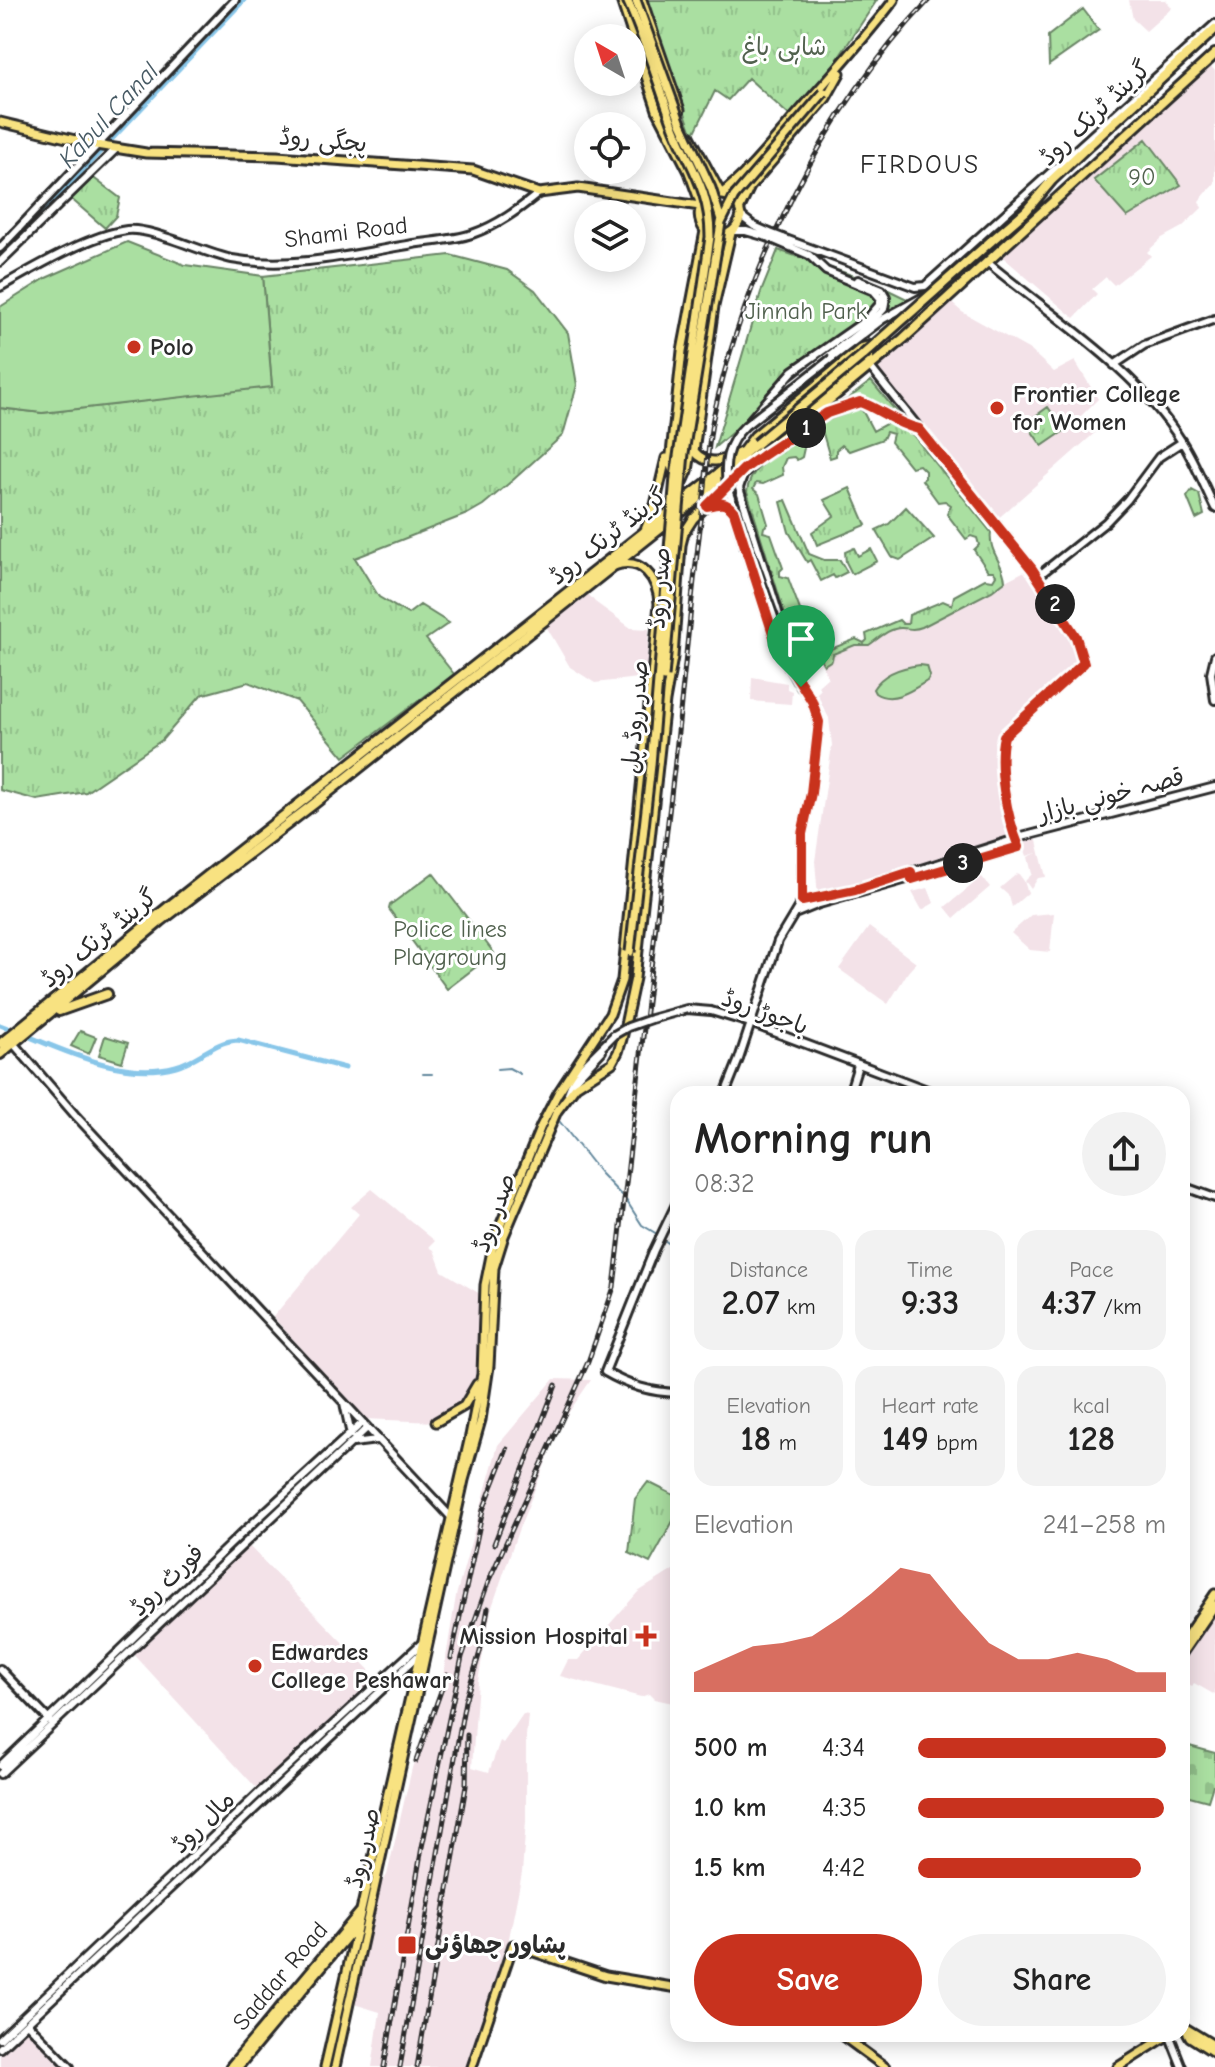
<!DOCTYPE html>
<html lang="en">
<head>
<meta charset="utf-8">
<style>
	body { margin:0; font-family:"Comic Neue","Playpen Sans Arabic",sans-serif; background:#f2f2f2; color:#222; height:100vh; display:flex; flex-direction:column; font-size:30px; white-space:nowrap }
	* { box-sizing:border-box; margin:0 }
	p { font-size:26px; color:#767676 }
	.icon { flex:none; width:44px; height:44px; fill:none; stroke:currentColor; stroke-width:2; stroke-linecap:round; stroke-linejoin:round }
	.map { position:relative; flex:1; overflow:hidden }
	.details { position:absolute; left:670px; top:1086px; width:520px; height:956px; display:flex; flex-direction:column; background:#fff; border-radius:24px; box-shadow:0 4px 20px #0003 }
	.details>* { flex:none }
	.needle { width:52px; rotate:321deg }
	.tools { position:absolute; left:574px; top:24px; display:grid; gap:16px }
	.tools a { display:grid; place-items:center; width:72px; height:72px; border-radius:50%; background:#fff; box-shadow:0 4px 20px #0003; font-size:40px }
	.pin { position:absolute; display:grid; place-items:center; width:68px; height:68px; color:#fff; margin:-82px -34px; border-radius:50% 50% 50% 0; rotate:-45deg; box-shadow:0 0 8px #0007 }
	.pin .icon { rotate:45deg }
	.km { position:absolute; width:40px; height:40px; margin:-20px; border-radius:50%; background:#222; color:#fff; font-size:22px; line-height:40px; text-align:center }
	.round { display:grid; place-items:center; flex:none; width:84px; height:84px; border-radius:42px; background:#f2f2f2 }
	.headline { display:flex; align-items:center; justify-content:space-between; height:136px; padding:0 24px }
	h1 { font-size:44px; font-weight:700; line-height:60px }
	.metrics { display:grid; grid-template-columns:repeat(3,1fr); gap:12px; height:136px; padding:8px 24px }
	.metrics div { display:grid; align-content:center; border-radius:20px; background:#f2f2f2; text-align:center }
	.metrics b { font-size:34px; font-weight:700 }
	.metrics small { font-size:22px; font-weight:400 }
	.metrics p { font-size:22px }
	.chart { height:224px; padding:16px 24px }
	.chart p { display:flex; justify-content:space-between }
	.chart svg { width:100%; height:144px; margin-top:8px; fill:#c8321e; opacity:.7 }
	.cta { display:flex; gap:16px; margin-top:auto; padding:16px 24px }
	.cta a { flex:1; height:92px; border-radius:48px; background:#c8321e; color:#fff; font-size:32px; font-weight:700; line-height:92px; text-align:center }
	.cta a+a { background:#f2f2f2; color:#222 }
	ul { padding:0 24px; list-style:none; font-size:26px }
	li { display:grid; grid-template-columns:128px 96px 1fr; align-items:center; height:60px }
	li i { height:20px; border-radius:10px; background:#c8321e }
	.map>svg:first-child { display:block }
	.built { fill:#f3e2e8 }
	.grass { fill:url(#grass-tufts); stroke:#6a8566; stroke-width:2 }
	.cemetery { fill:url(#cemetery-stones); stroke:#6a8566; stroke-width:2 }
	.garden { fill:#aadfa1; stroke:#6a8566; stroke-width:2 }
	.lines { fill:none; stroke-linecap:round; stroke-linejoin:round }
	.stream { stroke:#63889d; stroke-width:2 }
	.canal { stroke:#88c6e9; stroke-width:5 }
	.tertiary-casing { stroke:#2b2b2b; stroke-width:12 }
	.secondary-casing { stroke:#2b2b2b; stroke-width:12 }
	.primary-casing { stroke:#2b2b2b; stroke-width:13 }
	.trunk-casing { stroke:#2b2b2b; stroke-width:14 }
	.tertiary { stroke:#fff; stroke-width:6 }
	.secondary { stroke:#fff; stroke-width:6 }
	.primary { stroke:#f8e281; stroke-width:7 }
	.trunk { stroke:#f8e281; stroke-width:8 }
	.rail-casing { stroke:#2b2b2b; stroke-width:5 }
	.rail { stroke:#fff; stroke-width:2; stroke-dasharray:6; stroke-linecap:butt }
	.tertiary-bridge-casing { stroke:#2b2b2b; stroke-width:12; stroke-linecap:butt }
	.secondary-bridge-casing { stroke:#2b2b2b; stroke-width:12; stroke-linecap:butt }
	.primary-bridge-casing { stroke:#2b2b2b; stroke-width:13; stroke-linecap:butt }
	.trunk-bridge-casing { stroke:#2b2b2b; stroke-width:14; stroke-linecap:butt }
	.tertiary-bridge { stroke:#fff; stroke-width:6 }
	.secondary-bridge { stroke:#fff; stroke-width:6 }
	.primary-bridge { stroke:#f8e281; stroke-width:7 }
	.trunk-bridge { stroke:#f8e281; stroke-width:8 }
	.route-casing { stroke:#fff; stroke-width:16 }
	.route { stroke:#c8321e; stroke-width:10 }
	.poi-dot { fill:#c8321e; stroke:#fff; stroke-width:3 }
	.labels { text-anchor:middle; stroke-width:6; stroke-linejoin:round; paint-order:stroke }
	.park-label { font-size:24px; fill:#51614e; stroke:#fff }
	.street-label { font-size:24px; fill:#2b2b2b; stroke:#fff }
	.poi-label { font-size:24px; font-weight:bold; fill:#2b2b2b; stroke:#fff; text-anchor:start }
	.water-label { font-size:26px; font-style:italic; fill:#475a64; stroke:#fff }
	.neighbourhood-label { font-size:26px; letter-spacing:2px; fill:#2b2b2b; stroke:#fff }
</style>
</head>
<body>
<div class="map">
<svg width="1215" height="2067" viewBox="0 0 1215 2067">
	<defs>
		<pattern id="grass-tufts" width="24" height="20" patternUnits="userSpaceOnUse" patternTransform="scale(2)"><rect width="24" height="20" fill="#aadfa1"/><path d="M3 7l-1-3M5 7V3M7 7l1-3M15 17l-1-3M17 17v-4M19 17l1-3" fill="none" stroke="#92c08b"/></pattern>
		<pattern id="cemetery-stones" width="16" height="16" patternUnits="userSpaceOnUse" patternTransform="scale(2)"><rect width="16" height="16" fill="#aadfa1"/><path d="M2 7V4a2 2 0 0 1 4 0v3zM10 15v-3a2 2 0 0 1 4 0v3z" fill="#92c08b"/></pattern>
	</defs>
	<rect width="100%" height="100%" fill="#fff"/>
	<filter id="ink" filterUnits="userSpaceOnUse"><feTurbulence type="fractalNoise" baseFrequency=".0125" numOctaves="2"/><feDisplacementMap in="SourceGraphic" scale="16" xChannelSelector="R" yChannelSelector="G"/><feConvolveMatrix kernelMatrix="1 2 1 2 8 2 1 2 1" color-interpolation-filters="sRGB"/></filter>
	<g filter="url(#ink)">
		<!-- built -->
		<path class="built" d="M1129,0H1166L1172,8L1146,31L1133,19Z
			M1207,62L1215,71V183L1199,201L1202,208L1182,227L1162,238L1147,252L1151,256L1114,285L1106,277L1092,289L1097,294L1074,318L998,253Z
			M947,299L962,312L1030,350L1054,372L1075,361L1098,399L1080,417L1097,431L994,522L871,364Z
			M1025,571L1079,652L1077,665L1034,703L1035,706L1007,728V734L994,741L1013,837L911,866L818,897L815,861L832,745L829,718L816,694L821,689L818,686L828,677L821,663L832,658V653L858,643L865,645L872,635L907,620L912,624L917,615L951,601L957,605Z
			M584,589L595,602L631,628L649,629L646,677L595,683L570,667L543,621Z
			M752,677L787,683V689L792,691L791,704L751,701Z
			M1036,837L1046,877L1038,878L1031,889L1025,881L1032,874L1028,857L1037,853L1027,856L1022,841Z
			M1018,873L1024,881L1028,893L1012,907L1009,896L1000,888Z
			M982,877L990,887L954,918L945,907Z
			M928,888L934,903L922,910L912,892Z
			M1054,913L1050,952L1030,950L1011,933L1031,915Z
			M869,927L916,963L908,972L888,1004L839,969Z
			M372,1189L435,1241L429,1247L434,1250L442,1271L485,1297L482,1374L464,1406L436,1422L364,1419L273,1317L359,1214L351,1207Z
			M554,1379L591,1380L562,1422L518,1531L491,1610L478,1681L472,1767L489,1772L500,1741L503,1743L523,1714L528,1715L526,1736V1821L522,1873L507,1948L466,2067H372L380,2012L354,2004L373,1897L387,1875L412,1768L442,1682L456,1596L498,1445Z
			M244,1541L380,1681L260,1792L131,1651Z
			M678,1567V1704L654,1699L649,1694L641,1697L560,1676L568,1660H578L638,1592Z
			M1213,1613L1215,1614V1695L1194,1683L1192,1686L1182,1680V1658Z
			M27,2023L70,2067H0V2048Z"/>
		<!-- grass -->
		<path class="grass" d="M646,0H877L827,75L790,116L748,78L728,100L715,91L693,136Z
			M1083,9L1099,30L1049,65L1048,36Z
			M1146,139L1181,185L1127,217L1094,180Z
			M91,176L120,198L116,216L105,228L70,198Z
			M778,250L872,282L911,301L803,372L715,447L761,292Z
			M450,255L507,270L535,290L568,333L577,385L563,435L513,480L483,505L467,514L355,558L379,597L408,614L420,605L449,623L426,639L454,674L344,757L297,701L248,682L201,695L162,740L86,792L37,800L0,790V408L42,413L272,386L263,276Z
			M871,381L900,416C881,406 864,396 843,403Z
			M1048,407L1064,431L1042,446L1026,423Z
			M857,409L862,410L873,431L893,420L914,436L991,532C988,552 1004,563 1005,581L992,591L922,627C913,631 910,628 901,628C889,628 878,639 869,645H855L833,654L832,660L824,665L821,660L824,656L823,652L856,639L864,643L867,640L866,634L899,620L903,624H908L909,615L943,601L952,605L954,596L985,579L993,580L996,575L993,571H988L974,550L979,545L977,538L971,536L966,539L947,514L951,505L945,501L938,502L922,480L925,478V471L919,465L911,467L891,442L893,434L886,432L883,439L849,451L842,445L836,450V456L830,458L820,423Z
			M800,436L804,448L802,457L797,460L794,457L786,458L782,467L783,475L763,484L756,483L753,489L759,494L768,524L764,527L763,532L771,534L783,568L780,571V576L788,578L800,610L796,613V618L800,621L804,620L814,654V657L807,659L798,657L747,492C749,465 781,450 800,436Z
			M850,488L866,525L817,545L812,532L834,516L824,500Z
			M1192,490L1199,494L1204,515L1196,519L1187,497Z
			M786,500L809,554L824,560H840L847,572L835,578L833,575L821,581L810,560L807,562L789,532L781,502Z
			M906,507L934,538L900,560L892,557L876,530L889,524Z
			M854,548L858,556L871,549L877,561L852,574L846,562L845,552Z
			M433,873L494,953L447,989L389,909L390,905Z
			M80,1031L96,1037L89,1054L71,1046Z
			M648,1482L678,1497V1512L650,1563L629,1553L635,1499Z"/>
		<!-- cemetery -->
		<path class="cemetery" d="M1182,1744L1215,1753V1785H1213L1208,1801L1182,1794Z"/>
		<!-- garden -->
		<path class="garden" d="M127,242L185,265L263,276L272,387L42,413L0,408V307L46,278Z
			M920,665L927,666L930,676L927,681C911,691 892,704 875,693L873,689C883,673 902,667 920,665Z
			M105,1036L128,1043L122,1062L99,1055Z"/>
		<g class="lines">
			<!-- stream -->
			<path class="stream" d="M497,1069L509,1068L520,1074
				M423,1074H432
				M560,1122L600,1173L621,1195
				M626,1200L642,1225L657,1234
				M664,1240L678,1250"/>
			<!-- canal -->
			<path class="canal" d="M0,257L244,0
				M0,1025C54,1045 118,1082 176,1066C199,1060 214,1041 238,1040L345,1068"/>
			<!-- tertiary casing -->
			<g class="tertiary-casing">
				<path id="tertiary" d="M741,216L754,226L770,233
					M734,231H746L767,237
					M783,238L915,287L925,286L1215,24
					M987,262C1054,318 1135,367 1182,442C1195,462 1204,486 1215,508
					M0,287C34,268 89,235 127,230C151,227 203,253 232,259C290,270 355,254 413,244C432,241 454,240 472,234C498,225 518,210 539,193
					M1114,365L1144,345L1215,319
					M785,393L792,384L870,324L884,309L886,297L882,290L858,280
					M751,419L793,371L866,320L880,304V298L874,291L826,271L809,255L781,243
					M767,454C791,439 839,395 867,405C885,411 900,425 919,429
					M755,463L743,476L739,488L795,666
					M707,506C719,503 727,501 735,512
					M737,523L777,646L797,681
					M1037,577L1106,522L1127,500L1159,457L1182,442
					M1215,656L1211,673L1215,700
					M802,901L855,890L1022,837L1215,787
					M797,913L819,904L1019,847C1007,818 997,767 1004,736L1084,663L1076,637L1032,569L870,367
					M13,1043L75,1115L450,1516
					M725,1094L739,1059L778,941L802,901V834L811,793L819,722L812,701L800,684
					M678,1200L654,1250L605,1372C629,1386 650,1392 678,1393
					M344,1403L351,1435
					M353,1443L377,1440
					M0,1669L50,1721
					M0,1766L240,1535L362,1423
					M0,1774L367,1428
					M27,2023L70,2067
					M1169,2034L1182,2067"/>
			</g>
			<!-- secondary casing -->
			<g class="secondary-casing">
				<path id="secondary" d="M0,248L235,0
					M0,262L116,149
					M832,358L883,319L925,296
					M779,631L801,687
					M651,1019L687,1009L711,1011L750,1023L938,1094
					M571,1078L614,1035
					M568,1093L572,1083L602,1051
					M849,1094L858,1065
					M1182,1186L1215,1198
					M0,2039L260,1792L423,1642
					M0,2048L422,1652"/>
			</g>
			<!-- primary casing -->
			<g class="primary-casing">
				<path id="primary" d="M621,0L657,110L689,172L701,205
					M642,0L680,110
					M0,122L96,145L146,153L277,156L473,170L539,193L578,188L700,206
					M690,136L721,194C747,174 765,151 786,127C822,85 860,45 894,0
					M740,208L750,187L826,98L840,73
					M731,233L714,306L694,451C709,469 727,459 745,450
					M675,477L670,463L682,351L705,231C695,216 698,203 714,195C729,193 739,200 741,216C736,235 721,240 705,231
					M681,487L688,471L692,446
					M645,530L655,505L666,458
					M436,1422L464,1406L477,1384
					M1182,1643L1215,1594
					M1182,1653L1215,1605
					M1185,2028L1190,2037L1215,2053
					M1187,2029L1215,2046
					M840,2034L885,2067
					M230,2067L360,1912
					M238,2067L356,1926
					M325,2067L470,1436L482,1374L485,1285L494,1241L541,1126L558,1093L610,1014L622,980L659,604C658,579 642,556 614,566
					M335,2067L464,1480L481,1420L489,1366L494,1268L504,1236L557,1111L576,1086L612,1063L618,1052L622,1039L635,978L665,701L673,657L681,545L684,533L693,519L744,469L770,449
					M472,2067L513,1945L606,1976L678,1988
					M1118,2067L1170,2034"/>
			</g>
			<!-- trunk casing -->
			<g class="trunk-casing">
				<path id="trunk" d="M990,242L1026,211L1052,180L1088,146L1215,29
					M745,449L755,436L862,348L869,346V357L789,428
					M59,1011L107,994
					M0,1044L173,903L756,444
					M0,1054L161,921L315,803L729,474L799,425L903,339L1215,54"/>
			</g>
			<!-- tertiary -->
			<use href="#tertiary" class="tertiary"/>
			<!-- secondary -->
			<use href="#secondary" class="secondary"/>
			<!-- primary -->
			<use href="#primary" class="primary"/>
			<!-- trunk -->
			<use href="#trunk" class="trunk"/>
			<!-- rail casing -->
			<g class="rail-casing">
				<path id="rail" d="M494,1544L556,1385
					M451,1658L483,1510L507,1449
					M416,1761L447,1674
					M384,2067L422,1847L462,1657L489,1580L588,1362L614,1287C634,1112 654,937 675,761C684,676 692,590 703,505C707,476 707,447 713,418C746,269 823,111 929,0
					M400,2067L465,1701L480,1652L488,1608
					M417,2067L466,1786L467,1735"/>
			</g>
			<!-- rail -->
			<use href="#rail" class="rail"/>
			<!-- tertiary-bridge casing -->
			<g class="tertiary-bridge-casing">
				<path id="tertiary-bridge" d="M770,233L783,238
					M767,237L781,243"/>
			</g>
			<!-- secondary-bridge casing -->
			<g class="secondary-bridge-casing">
				<path id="secondary-bridge" d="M779,631L728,490C723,465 726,444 745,426L832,358
					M614,1035L628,1027L651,1019"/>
			</g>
			<!-- primary-bridge casing -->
			<g class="primary-bridge-casing">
				<path id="primary-bridge" d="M627,0C645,39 657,81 672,122C688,165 710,187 710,237L675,477L651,765L630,952
					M636,0L680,121L711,188L721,220
					M664,677L684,453L721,223L734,197L824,92"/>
			</g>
			<!-- trunk-bridge casing -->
			<g class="trunk-bridge-casing">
				<path id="trunk-bridge" d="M756,444L863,355L990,242"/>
			</g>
			<!-- tertiary-bridge -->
			<use href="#tertiary-bridge" class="tertiary-bridge"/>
			<!-- secondary-bridge -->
			<use href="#secondary-bridge" class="secondary-bridge"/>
			<!-- primary-bridge -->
			<use href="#primary-bridge" class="primary-bridge"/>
			<!-- trunk-bridge -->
			<use href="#trunk-bridge" class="trunk-bridge"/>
		</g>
	</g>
	<g class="lines" filter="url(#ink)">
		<!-- route casing -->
		<g class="route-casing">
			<path id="route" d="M860,402C880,409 898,425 919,429L1032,569L1076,637L1084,663L1004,736C997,767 1007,818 1019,847L912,879L911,872L855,890L802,901V834L811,793L819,722L812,701L777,646L734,512C726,501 719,503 707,506L744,469L762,456L827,413Z"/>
		</g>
		<!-- route -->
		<use href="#route" class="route"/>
	</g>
	<!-- markers -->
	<g class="poi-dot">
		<circle cx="134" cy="347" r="8"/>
		<circle cx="997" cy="408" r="8"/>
		<path d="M642 1624h8v8h8v8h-8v8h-8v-8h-8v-8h8z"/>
		<circle cx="255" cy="1666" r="8"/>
		<rect x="397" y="1935" width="20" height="20" rx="4"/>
	</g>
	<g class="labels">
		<!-- park labels -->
		<g class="park-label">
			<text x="784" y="55">شاہی باغ</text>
			<text x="1142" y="185">90</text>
			<text x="806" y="319">Jinnah Park</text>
			<text x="450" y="937">Police lines<tspan x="450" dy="28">Playgroung</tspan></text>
		</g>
		<!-- street labels -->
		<g class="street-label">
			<text transform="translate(1095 113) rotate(-43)" y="8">گرینڈ ٹرنک روڈ</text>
			<text transform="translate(323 140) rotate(5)" y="8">پجگی روڈ</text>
			<text transform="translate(346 232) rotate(-7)" y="8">Shami Road</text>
			<text transform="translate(608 536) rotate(-38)" y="8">گرینڈ ٹرنک روڈ</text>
			<text transform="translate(659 588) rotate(-86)" y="8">صدر روڈ</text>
			<text transform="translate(635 717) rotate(-85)" y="8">صدر روڈ پل</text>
			<text transform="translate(1111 795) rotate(-15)" y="8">قصہ خوني بازار</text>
			<text transform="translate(99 938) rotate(-39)" y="8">گرینڈ ٹرنک روڈ</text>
			<text transform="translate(765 1012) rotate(20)" y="8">باجوڑ روڈ</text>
			<text transform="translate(494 1213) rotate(-70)" y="8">صدر روڈ</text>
			<text transform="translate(167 1580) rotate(-44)" y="8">فورٹ روڈ</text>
			<text transform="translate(203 1822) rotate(-44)" y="8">مال روڈ</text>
			<text transform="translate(363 1848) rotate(-77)" y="8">صدر روڈ</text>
			<text transform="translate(280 1976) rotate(-50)" y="8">Saddar Road</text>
		</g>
		<!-- poi labels -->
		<g class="poi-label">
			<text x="150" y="355">Polo</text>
			<text x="1013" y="402">Frontier College<tspan x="1013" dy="28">for Women</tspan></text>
			<text x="628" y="1644" text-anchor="end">Mission Hospital</text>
			<text x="271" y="1660">Edwardes<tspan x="271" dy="28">College Peshawar</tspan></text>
			<text x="425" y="1953">پشاور چھاؤنی</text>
		</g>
		<!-- water labels -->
		<g class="water-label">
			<text transform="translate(108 115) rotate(-47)" y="9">Kabul Canal</text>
		</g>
		<!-- neighbourhood labels -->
		<g class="neighbourhood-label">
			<text x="920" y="173">FIRDOUS</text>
		</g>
	</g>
</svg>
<div class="tools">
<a><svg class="needle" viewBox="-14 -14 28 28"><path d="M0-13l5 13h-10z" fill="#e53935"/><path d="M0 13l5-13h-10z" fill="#767676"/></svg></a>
<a><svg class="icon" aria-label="locate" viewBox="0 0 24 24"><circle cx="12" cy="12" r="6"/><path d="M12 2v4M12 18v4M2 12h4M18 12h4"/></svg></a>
<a><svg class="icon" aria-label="layers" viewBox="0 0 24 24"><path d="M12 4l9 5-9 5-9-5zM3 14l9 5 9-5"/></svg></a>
</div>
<div class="pin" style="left:801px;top:687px;background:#1e9e55"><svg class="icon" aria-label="arrive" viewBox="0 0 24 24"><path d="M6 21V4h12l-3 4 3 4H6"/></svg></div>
<b class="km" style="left:806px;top:428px">1</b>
<b class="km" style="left:1055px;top:604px">2</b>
<b class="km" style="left:963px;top:863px">3</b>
<section class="details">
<div class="headline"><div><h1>Morning run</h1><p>08:32</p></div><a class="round"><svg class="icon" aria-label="share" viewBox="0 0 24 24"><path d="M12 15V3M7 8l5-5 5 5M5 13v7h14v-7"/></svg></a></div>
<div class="metrics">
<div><p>Distance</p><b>2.07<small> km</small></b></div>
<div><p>Time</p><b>9:33</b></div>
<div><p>Pace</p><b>4:37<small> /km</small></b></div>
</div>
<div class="metrics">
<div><p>Elevation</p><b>18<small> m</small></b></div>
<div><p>Heart rate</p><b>149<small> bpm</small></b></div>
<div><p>kcal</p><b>128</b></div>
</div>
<div class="chart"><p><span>Elevation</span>241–258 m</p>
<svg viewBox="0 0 160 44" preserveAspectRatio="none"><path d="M0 44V38L10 34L20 30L30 29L40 27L50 21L60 14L70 6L80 8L90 19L100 29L110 34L120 34L130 32L140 34L150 38L160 38V44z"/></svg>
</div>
<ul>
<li><b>500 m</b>4:34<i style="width:100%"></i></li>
<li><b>1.0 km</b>4:35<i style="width:99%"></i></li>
<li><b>1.5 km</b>4:42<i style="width:90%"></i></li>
</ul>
<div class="cta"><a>Save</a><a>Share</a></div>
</section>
</div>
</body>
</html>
